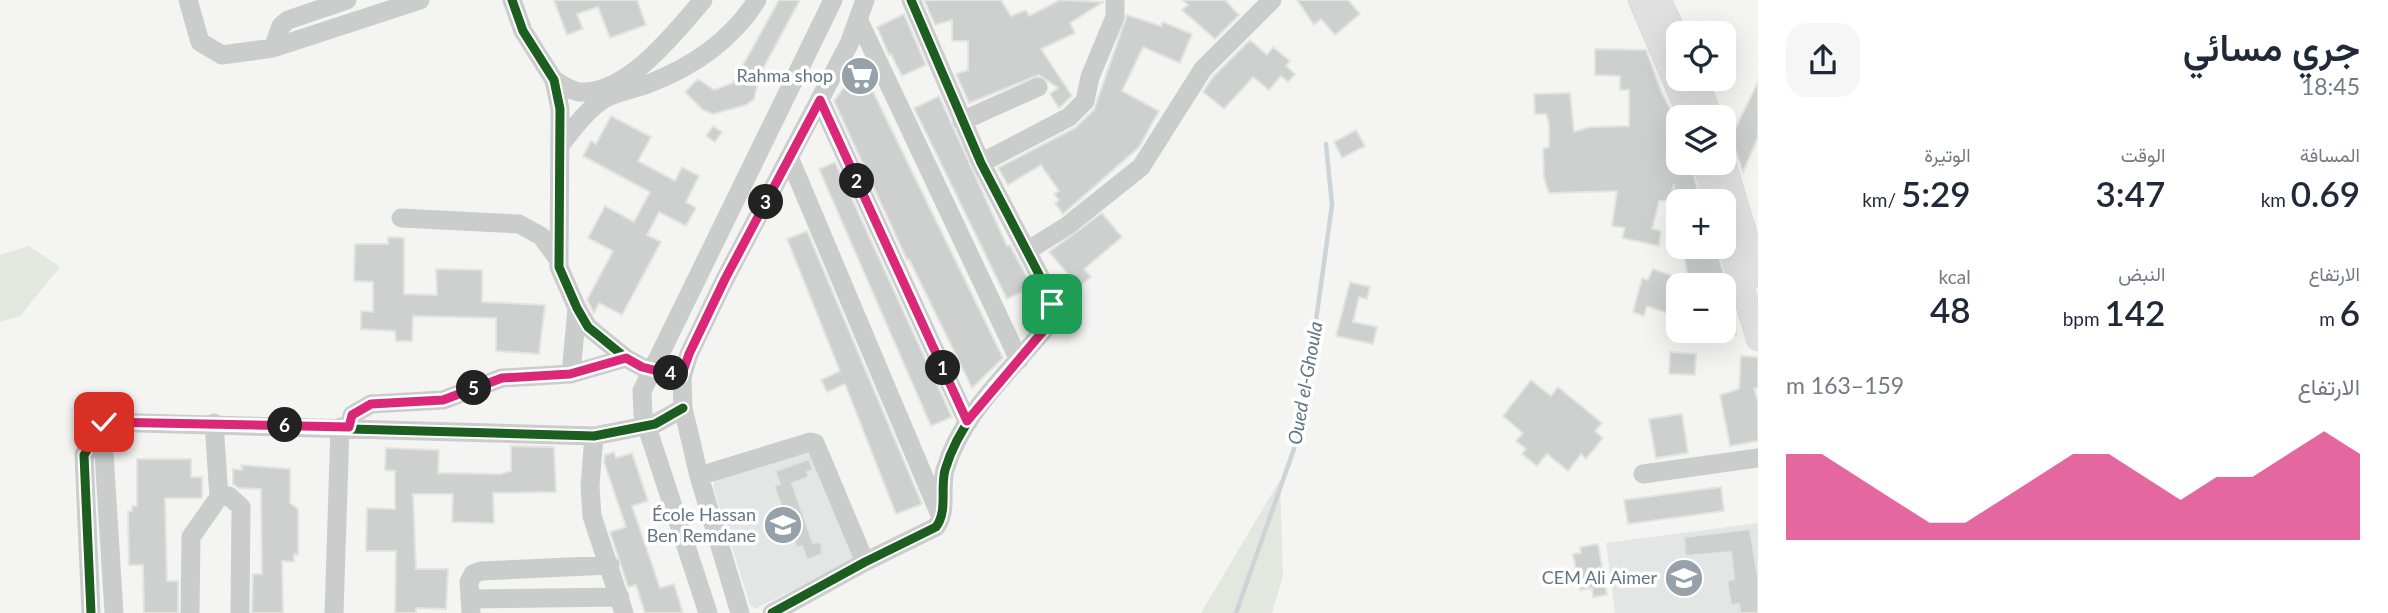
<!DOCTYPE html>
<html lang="ar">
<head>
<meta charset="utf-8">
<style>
	body { margin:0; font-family:Lato,Vazirmatn,sans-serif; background:#f6f6f7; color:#1f2937; direction:rtl; height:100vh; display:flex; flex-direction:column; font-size:26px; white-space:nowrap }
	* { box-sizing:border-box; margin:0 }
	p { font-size:23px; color:#747a83 }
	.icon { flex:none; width:38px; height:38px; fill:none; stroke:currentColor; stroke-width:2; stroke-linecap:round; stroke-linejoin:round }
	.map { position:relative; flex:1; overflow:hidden; direction:ltr }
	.side { display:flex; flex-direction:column; background:#fff; width:630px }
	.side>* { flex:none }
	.fabs { position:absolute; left:1666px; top:21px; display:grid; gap:14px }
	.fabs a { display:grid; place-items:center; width:70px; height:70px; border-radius:14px; background:#fff; box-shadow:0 7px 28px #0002; font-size:35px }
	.pin { position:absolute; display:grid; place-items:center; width:60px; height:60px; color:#fff; margin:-30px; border-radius:14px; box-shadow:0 4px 10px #0006 }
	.km { position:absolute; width:35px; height:35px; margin:-18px; border-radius:50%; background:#222; color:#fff; font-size:19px; line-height:35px; text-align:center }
	.round { display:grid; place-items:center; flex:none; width:74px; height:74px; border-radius:21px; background:#f6f6f7 }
	.head { display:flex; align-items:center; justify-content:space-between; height:119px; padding:0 28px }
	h1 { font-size:38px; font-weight:600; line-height:52px }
	.metrics { display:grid; grid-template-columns:repeat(3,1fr); gap:10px; height:119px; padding:7px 28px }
	.metrics div { display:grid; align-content:center }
	.metrics b { font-size:35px; font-weight:600 }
	.metrics small { font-size:19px; font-weight:400 }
	.metrics p { font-size:19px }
	.chart { height:196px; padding:14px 28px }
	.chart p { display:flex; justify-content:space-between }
	.chart svg { width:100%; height:126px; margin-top:7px; fill:#db2777; opacity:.7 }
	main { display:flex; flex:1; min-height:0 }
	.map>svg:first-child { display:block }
	.built { fill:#e4e5e5 }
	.green { fill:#e4e7e0 }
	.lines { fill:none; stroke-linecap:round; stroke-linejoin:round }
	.stream { stroke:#ccd4d7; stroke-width:4.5 }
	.building { fill:#ced0cf; stroke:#e3e3e2; stroke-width:2 }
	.major-casing { stroke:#d1d2d1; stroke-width:24 }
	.minor { stroke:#cbcdcd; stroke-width:19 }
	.major { stroke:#e0e0e0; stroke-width:23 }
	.cycleway-casing { stroke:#fff; stroke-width:13 }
	.cycleway { stroke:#1b5e20; stroke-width:9 }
	.route-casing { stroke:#fff; stroke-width:14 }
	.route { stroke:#db2777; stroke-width:9 }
	.labels { text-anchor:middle; stroke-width:7; stroke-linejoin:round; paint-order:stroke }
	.poi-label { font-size:18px; fill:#647582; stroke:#fff; text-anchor:end }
	.water-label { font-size:19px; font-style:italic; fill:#5f777f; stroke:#fff }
</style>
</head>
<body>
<main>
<section class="side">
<div class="head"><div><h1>جري مسائي</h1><p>18:45</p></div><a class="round"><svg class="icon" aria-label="share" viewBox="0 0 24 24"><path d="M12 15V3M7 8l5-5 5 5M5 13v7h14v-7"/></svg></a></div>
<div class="metrics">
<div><p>المسافة</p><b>0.69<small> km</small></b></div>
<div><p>الوقت</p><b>3:47</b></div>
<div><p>الوتيرة</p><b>5:29<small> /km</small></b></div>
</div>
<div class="metrics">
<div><p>الارتفاع</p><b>6<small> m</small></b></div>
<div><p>النبض</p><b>142<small> bpm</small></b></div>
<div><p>kcal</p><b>48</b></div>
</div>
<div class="chart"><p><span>الارتفاع</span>159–163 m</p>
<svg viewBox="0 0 160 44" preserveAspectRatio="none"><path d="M0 44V14L10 14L20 22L30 30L40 38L50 38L60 30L70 22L80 14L90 14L100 22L110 30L120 22L130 22L140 14L150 6L160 14V44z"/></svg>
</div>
</section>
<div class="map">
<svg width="1758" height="613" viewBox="0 0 1758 613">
	<rect width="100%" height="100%" fill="#f4f4f2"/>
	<!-- built -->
	<path class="built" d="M804,450L811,452L854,560L755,609L750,605L713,486L715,480Z
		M1758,523V613H1615L1606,543Z"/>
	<!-- green -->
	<path class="green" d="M29,246L60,267L20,316L0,322V255Z
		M1280,480L1283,576L1272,613H1201Z"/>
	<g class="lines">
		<!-- stream -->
		<path class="stream" d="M1236,613L1301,429L1332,205L1326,144"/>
	</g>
	<!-- building -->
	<path class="building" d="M554,0H637L646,25L610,38L598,7L577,14L583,29L567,35Z
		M779,0H800L760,74L754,99L746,105L713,114L703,110L685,92L698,79L714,90L733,83Z
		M924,0H1001L1011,16L1026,10L1029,16L1060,0L1103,2L1070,23L1075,33L1041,49L1072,96L1059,108L1050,94L1058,88L1039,75L969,103L956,74L968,70V41H952V20L935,25Z
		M1183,0H1225L1239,15L1215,39L1182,10L1188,5Z
		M1297,0H1348L1360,14L1335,35L1321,19L1314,25Z
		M904,14L926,65L902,76L891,54L889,55L877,27Z
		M1127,15L1161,26L1163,22L1192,34L1180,63L1143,47L1122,91L1159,111L1139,147L1063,214L1055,203L1059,200L1054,194L1059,191L1041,165L1008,185L998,168L1075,128L1094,110Z
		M1250,40L1267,55L1273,47L1290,61L1286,66L1295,74L1288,82L1281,76L1269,90L1253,77L1224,109L1203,92L1213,77Z
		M1595,49L1646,50L1662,94L1678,124V163H1690L1701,201H1676L1674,184L1670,201H1659L1652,229L1661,231L1659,246L1622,238L1625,228L1612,226L1617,191L1549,193L1544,178L1543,149L1549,147V124L1546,114H1535L1534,94L1570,93L1574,132L1590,127L1629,126V90H1620V76L1595,75Z
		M860,65L1003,358L972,388L909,259L907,260L834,101Z
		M1758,82V137L1743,172L1731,137Z
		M939,96L1007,246L1010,245L1032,287L1007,299L914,108Z
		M611,116L651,137L638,161L675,181L682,167L699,176L686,202L696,208L686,226L659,212L647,235L661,242L622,315L599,303L594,313L587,300L613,251L588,238L605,206L634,222L650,192L583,156L591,141L596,144Z
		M713,126L722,132L715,142L706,136Z
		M1356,130L1365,146L1342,158L1334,142Z
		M835,162L952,417L931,426L819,169Z
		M1102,213L1122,237L1084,269L1091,277L1079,287L1049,252Z
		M807,231L922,504L896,514L845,384L827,392L821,380L840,371L787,239Z
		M388,237L404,238V294L437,295L436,269L482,270V302L545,305L539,354L496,351V318L413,316L412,341H396L395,331L361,329V311L373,312V282L354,281L355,244H388Z
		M1683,247H1716L1727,285H1689Z
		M1653,269L1678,278V298L1673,315L1647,306L1644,316L1633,312L1642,278L1648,280Z
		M1350,282L1370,287L1367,299L1359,297L1353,322L1377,327L1373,344L1336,336Z
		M1724,288H1728L1733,306L1736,335L1724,336Z
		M1670,352L1696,354L1695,375L1669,374Z
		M1741,356L1758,357V388H1754L1758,402V441L1730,446L1720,395L1739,389Z
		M1531,380L1551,396L1558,387L1602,423L1595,431L1603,438L1586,459L1581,454L1568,471L1547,454L1537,466L1522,454L1526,449L1516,441L1523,433L1503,416Z
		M1682,414L1688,453L1656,458L1649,419Z
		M511,446L554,447L556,492L493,493L494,523L452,522L453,494H413L416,569H448L446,609L416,608V613H395L396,551H366L367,508L395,509V471L385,470L386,448L439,450L438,473L501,474L511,471Z
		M614,452L616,458L632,453L648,501L632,506L660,588L674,584L683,613H645L636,585L628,587L610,532L626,527L604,462L605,455Z
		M137,459H191V477H202V498H165L167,581H178V613H144L143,565H129L128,511H132V506H137Z
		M809,459L813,470L807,472L809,477L792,483L813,543L821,542L822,554L807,560L802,546L797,548L774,486L780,484L775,471Z
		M241,465L290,469V503L298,509V555L294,554V562L282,561L283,613H252L253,574H262L261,489L239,488L233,484V469L242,470Z
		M1721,487L1724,511L1628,524L1624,500Z
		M1750,529L1758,578V613H1740L1739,604L1731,605L1727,581L1734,579L1731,552L1685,556L1684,537Z
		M1598,544L1607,595L1593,597L1592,588L1580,590L1573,554L1581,553L1580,547Z"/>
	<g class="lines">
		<!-- major casing -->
		<g class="major-casing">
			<path id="major" d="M1640,0L1690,117
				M1659,0L1678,39
				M1697,79L1710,117
				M1724,162L1758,276
				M1704,163L1716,201
				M1724,226L1758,339"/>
		</g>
		<!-- minor -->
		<path class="minor" d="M188,0L200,42L222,55L273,48L420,0
			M512,0L523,31L554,80L560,109L559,267L577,308L588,327L626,358L642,367L682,377
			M859,21L1019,360
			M273,48L281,26L288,20L347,0
			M554,80C561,84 571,91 579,92C627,95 675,33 703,0
			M820,100L967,421
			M962,121L1038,87
			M561,144C574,128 588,108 606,98C619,91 634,89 648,84C692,67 731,41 757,0
			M789,157L940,515
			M981,163L1069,117L1085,101L1090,77L1115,17V0
			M401,218L519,224L541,236L559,260
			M1027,251L1067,226L1141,167L1203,69L1272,0
			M571,374L577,308
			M349,427L352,415L371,404L443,400L502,378L571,374L626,358
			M594,436L590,486L592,516L624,613
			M92,444L104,453L114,613
			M1643,474L1758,458
			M699,476L810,442L815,443L865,562
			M219,497L229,496L241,507L240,613
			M470,599L620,597
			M91,613L84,455L104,422L594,436L655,424L683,408
			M190,613L191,537L219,497L214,423
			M334,613L340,427
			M471,613L469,582L473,574L481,571L610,565
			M708,613L643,415L642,391L833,0
			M740,613L699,476L683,408L682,377L689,354L725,279L849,44L865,0
			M772,613L865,562L936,527C948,511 940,489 945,470C961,415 1008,373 1044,330C1053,312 1051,303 1044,284L981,163L911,0"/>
		<!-- major -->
		<use href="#major" class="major"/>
		<!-- cycleway casing -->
		<g class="cycleway-casing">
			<path id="cycleway" d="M512,0L523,31L554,80L560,109L559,267L577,308L588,327L626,358L642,367L682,377
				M91,613L84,455L104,422L594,436L655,424L683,408
				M772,613L865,562L936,527C948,511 940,489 945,470C961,415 1008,373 1044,330C1053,312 1051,303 1044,284L981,163L911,0"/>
		</g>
		<!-- cycleway -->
		<use href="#cycleway" class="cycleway"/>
	</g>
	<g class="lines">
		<!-- route casing -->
		<g class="route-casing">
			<path id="route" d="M104,422L349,427L352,415L371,404L443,400L502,378L570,374L626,358L642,367L681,377L689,354L725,279L820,100L967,421L1044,330L1051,316L1052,304"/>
		</g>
		<!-- route -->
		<use href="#route" class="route"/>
	</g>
	<!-- icons -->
	<defs>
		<g id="supermarket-disc" transform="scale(2.0125)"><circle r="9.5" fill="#96a1a9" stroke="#fff"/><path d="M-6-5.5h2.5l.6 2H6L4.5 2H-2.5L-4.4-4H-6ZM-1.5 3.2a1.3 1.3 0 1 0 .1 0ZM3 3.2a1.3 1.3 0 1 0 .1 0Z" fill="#fff"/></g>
		<g id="school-disc" transform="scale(2.0125)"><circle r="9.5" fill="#96a1a9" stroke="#fff"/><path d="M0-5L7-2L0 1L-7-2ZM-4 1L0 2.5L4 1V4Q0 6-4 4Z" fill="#fff"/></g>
	</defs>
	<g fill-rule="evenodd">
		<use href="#supermarket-disc" x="860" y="76"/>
		<use href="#school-disc" x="783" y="525"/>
		<use href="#school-disc" x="1684" y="578"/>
	</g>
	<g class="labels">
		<!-- poi labels -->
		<g class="poi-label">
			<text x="833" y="82">Rahma shop</text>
			<text x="756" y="521">École Hassan<tspan x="756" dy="21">Ben Remdane</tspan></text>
			<text x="1657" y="584">CEM Ali Aimer</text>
		</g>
		<!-- water labels -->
		<g class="water-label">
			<text transform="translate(1305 383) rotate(-80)" y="7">Oued el-Ghoula</text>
		</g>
	</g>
</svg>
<div class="fabs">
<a><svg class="icon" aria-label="locate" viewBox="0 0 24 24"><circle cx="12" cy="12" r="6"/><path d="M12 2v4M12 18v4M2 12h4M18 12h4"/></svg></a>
<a><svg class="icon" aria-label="layers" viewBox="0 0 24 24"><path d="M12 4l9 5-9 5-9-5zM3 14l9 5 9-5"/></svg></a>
<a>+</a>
<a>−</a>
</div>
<div class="pin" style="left:1052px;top:304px;background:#1e9e55"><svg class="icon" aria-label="arrive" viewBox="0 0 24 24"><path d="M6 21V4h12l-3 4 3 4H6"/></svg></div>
<div class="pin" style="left:104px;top:422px;background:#d93025"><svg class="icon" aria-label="check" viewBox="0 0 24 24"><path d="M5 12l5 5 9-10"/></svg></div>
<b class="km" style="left:943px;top:368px">1</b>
<b class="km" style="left:857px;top:181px">2</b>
<b class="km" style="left:766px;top:202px">3</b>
<b class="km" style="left:671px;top:373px">4</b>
<b class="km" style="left:474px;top:388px">5</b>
<b class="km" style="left:285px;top:425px">6</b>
</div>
</main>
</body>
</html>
